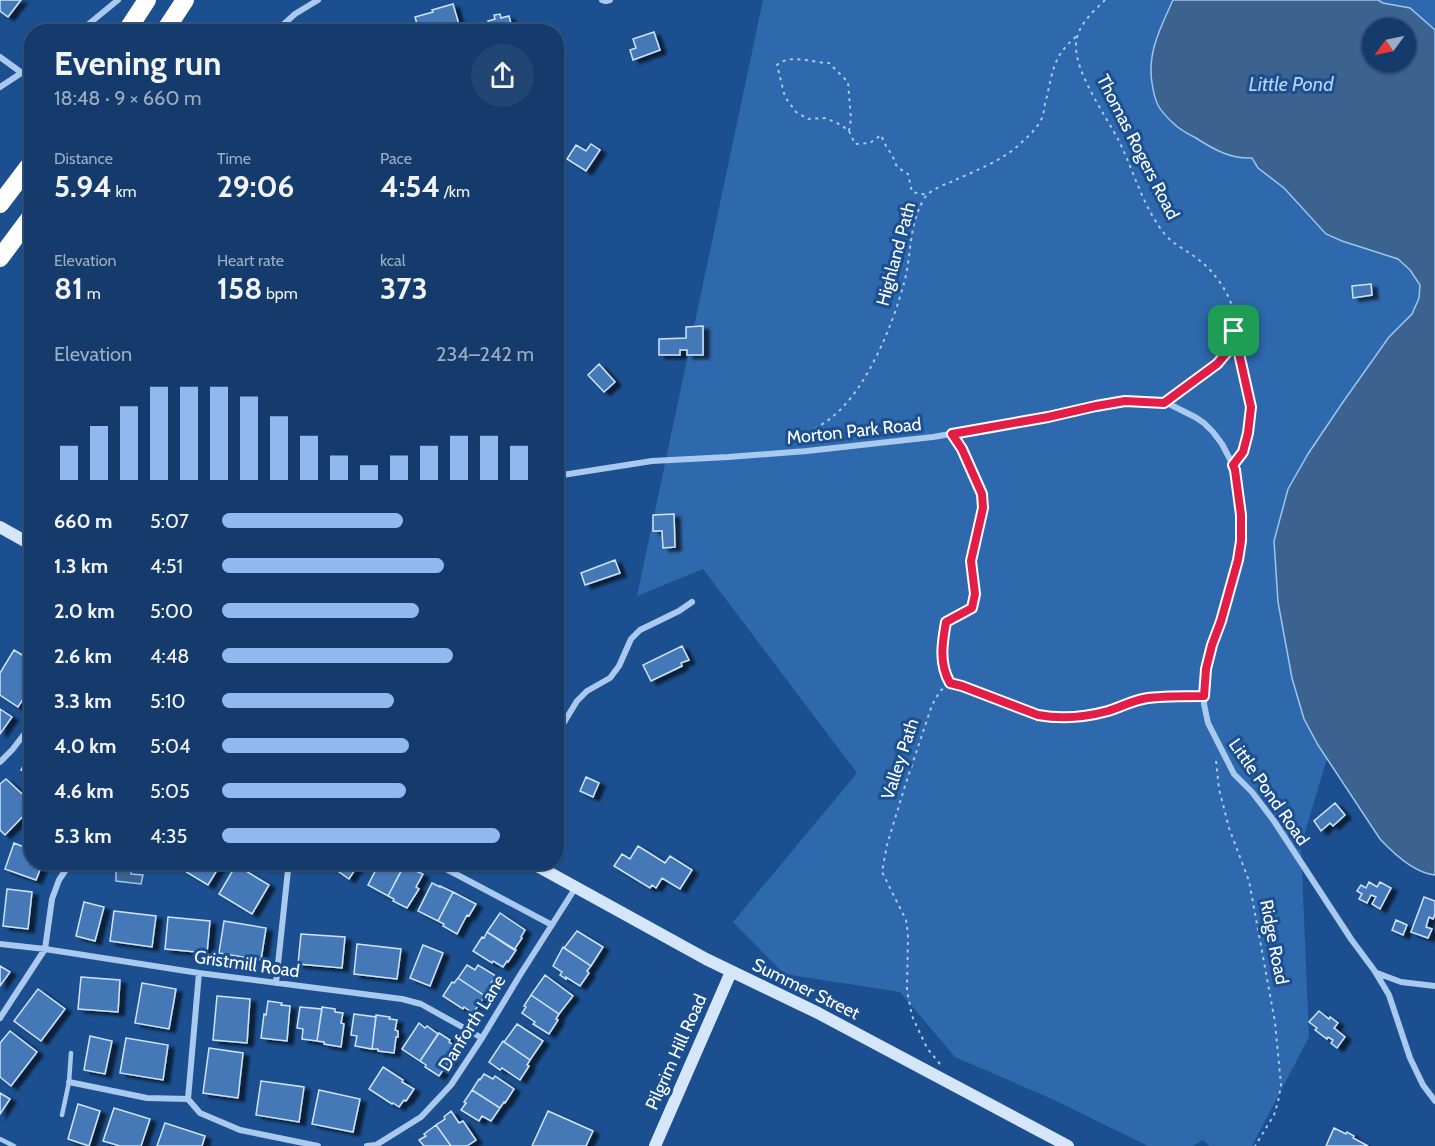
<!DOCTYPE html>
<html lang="en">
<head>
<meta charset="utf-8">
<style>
	body { margin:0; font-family:Cabin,sans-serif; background:#214673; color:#f1f3f6; height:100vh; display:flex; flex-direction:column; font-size:22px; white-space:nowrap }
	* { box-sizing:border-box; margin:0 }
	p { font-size:20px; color:#9dadc1 }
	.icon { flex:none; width:33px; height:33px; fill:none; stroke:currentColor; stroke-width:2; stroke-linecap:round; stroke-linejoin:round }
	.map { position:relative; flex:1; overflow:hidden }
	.side { position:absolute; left:24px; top:24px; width:540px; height:846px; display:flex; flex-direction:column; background:#143b6b; border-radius:24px; box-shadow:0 2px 4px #0004,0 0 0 2px #33557e }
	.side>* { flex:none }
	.needle { width:39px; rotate:237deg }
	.controls { position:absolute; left:1362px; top:18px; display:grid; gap:12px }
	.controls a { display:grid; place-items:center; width:54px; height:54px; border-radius:50%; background:#143b6b; box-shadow:0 2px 4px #0004,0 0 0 2px #33557e; font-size:30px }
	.pin { position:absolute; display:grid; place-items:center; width:51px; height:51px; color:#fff; margin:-26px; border-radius:12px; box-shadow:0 3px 9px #0006 }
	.round { display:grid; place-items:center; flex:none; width:63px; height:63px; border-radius:32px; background:#214673 }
	.head { display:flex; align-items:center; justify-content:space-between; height:102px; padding:0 30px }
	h1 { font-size:33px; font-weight:700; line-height:45px }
	.figures { display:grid; grid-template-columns:repeat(3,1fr); gap:9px; height:102px; padding:6px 30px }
	.figures div { display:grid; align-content:center }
	.figures b { font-size:30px; font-weight:700 }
	.figures small { font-size:16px; font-weight:400 }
	.figures p { font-size:16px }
	.chart { height:168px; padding:12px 30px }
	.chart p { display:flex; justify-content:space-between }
	.chart svg { width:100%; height:108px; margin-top:6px; stroke:#90b9f0; stroke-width:6 }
	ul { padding:0 30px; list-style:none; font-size:20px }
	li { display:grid; grid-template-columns:96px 72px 1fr; align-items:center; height:45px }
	li i { height:15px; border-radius:8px; background:#90b9f0 }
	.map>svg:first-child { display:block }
	.green { fill:#2e69ad; fill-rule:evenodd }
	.water { fill:#3c6290; stroke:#9cc4f0; stroke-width:1.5; fill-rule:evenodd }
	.building { fill:#4478b7; stroke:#cfe3fa; stroke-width:1.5; filter:url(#shadow) }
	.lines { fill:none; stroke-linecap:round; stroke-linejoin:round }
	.path { stroke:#a9c9ee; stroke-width:2; stroke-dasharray:3 4.5; stroke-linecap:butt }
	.service { stroke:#a9c9ee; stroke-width:4.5 }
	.minor { stroke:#a9c9ee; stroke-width:6 }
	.secondary { stroke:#d6e6fa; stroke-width:12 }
	.motorway { stroke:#fff; stroke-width:18 }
	.route-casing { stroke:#fff; stroke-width:12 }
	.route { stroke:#e11d48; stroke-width:8 }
	.labels { text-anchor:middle; stroke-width:6; stroke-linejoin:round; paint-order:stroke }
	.street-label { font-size:18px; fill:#fff; stroke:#1b4f8f }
	.water-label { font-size:20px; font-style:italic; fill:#b5d3f5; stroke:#1b4f8f }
</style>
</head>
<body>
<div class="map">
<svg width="1435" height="1146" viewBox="0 0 1435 1146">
	<defs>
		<filter id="shadow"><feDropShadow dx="6" dy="3.5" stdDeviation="1.5" flood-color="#0009"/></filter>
	</defs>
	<rect width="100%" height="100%" fill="#1b4f8f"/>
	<!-- green -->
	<path class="green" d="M763,0H1435V819L1328,755L1301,846L1309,1037L1252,1146H1209L1203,1140L1193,1146H1148L1052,1099L955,1057L900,992L784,974L733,922L857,773L703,569L637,596ZM1372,28H1406V62H1372Z"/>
	<!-- water -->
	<path class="water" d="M1173,0H1378L1383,3L1410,8L1435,30V875C1414,873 1394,854 1380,839L1318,745L1304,719L1292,678L1278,602L1274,541L1288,489L1308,454L1343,402L1389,337L1412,314L1419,298L1420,285L1410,270L1398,259L1342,241L1326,234L1284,188L1258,168L1252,158C1230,159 1213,149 1196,138C1188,134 1179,129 1173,123C1158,109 1155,103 1152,83C1147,52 1161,27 1173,0ZM1372,28H1406V62H1372Z
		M120,864L131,870V874L143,875L141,884L116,881V871Z"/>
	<!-- building -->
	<path class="building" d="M0,0H21L8,17L0,11Z
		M453,4L460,28L444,32V30H440L439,25L419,31L415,17L433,12L432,10Z
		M500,14L501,18L509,16L513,32H491L488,21L495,19L494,15Z
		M393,25L395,32H374V30Z
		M654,32L660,50L633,60L630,50L636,48L633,39Z
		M591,144L600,150L586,171L567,159L576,145L586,151Z
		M1371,284L1372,295L1353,298L1352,286Z
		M703,326V355H687V350H680V355H659V339L686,338V327Z
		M599,364L615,382L604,392L588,375Z
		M674,514L675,547L663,548L662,531H653V515Z
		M615,560L620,573L585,585L581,573Z
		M682,646L689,660L681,663L682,666L651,681L643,665Z
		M14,650L32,661V685L18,707L0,695V673Z
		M0,709L12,717L0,734Z
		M32,747V774L21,770Z
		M586,777L599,783L593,797L580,791Z
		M6,779L32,803V807L5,835L0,830V784Z
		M1335,803L1345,815L1333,826L1330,823L1321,831L1314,821Z
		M14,843L32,850V862H43L36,880L5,869Z
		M638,846L665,863L670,856L692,870L680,889L662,878L656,888L652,885L650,888L614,866L622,854L630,859Z
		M174,862H222L208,885L173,864Z
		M325,862H360L349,879Z
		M380,862H395L403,867L388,896L368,885Z
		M236,865L269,885L252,914L219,894Z
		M404,866L423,874L416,887L419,889L407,908L393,901L394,899L388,896Z
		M1369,882L1377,887L1380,882L1391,888L1380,909L1372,904L1376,897L1371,895L1367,903L1359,899L1362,894L1357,891L1361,885L1366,888Z
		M432,883L440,887V886L453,892L438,921L418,911Z
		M7,889L32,892L28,929L3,926Z
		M453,892L476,904L469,916L467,915L457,934L443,926L444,924L438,921Z
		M1424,897L1435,901V914L1433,919L1429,917L1426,927L1432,929L1428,938L1411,932Z
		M84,902L104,907L95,941L76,936Z
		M114,911L156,916L152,947L110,941Z
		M500,913L525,930L521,937L522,938L514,950L487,932Z
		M168,917L210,921L207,953L165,949Z
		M1396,920L1407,925L1403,935L1392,930Z
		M224,921L266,928L261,960L219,953Z
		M577,931L603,947L591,966L564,948Z
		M487,932L516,950L508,962L507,961L503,967L493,961L492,963L473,951L482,937L484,938Z
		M301,934L345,937L342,968L298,964Z
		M357,944L401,949L397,979L354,974Z
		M423,945L443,953L430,986L410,978Z
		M563,947L591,966L587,971L589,973L580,986L566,977V979L560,975L562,972L553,966Z
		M467,965L475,970L478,965L496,976L491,983L493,984L485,996L458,978Z
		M0,966L10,972L0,986Z
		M545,975L573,996L559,1014L531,995Z
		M81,977L120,980L118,1012L78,1009Z
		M458,978L485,996L473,1013L464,1007L463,1009L443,996L452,982L454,983Z
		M142,983L176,989L169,1029L135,1023Z
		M38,989L65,1009L41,1041L14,1021Z
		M531,995L559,1014L556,1019L558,1020L549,1034L533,1024L535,1022L522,1013L526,1007L524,1006Z
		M217,996L250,999L247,1043L213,1040Z
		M268,1001L282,1003L281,1005L290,1006L287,1041L261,1038L264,1014L266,1015Z
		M300,1007L322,1009L317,1041L302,1039L303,1029L297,1028Z
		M322,1007L335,1009V1012L343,1013L341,1023L344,1024L341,1047L324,1044V1042L317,1041Z
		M1319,1011L1329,1019L1330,1017L1338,1023L1334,1028L1345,1037L1337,1048L1331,1043L1333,1040L1328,1037L1327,1039L1315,1030L1317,1028L1309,1022Z
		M354,1014L376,1017L372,1049L355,1046L357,1036L351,1035Z
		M376,1015L390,1017L389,1019L397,1020L395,1030L398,1031V1037H396L394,1053L378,1051V1049H372Z
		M419,1023L425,1028L427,1026L438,1034L420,1061L402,1049Z
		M517,1024L543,1041L530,1060L504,1042Z
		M10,1031L37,1052L11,1086L0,1077V1043Z
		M439,1033L450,1040L449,1042L455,1046L449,1055L452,1057L439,1076L425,1067L426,1065L420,1061Z
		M90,1036L112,1041L105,1074L84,1070Z
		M126,1038L168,1045L163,1080L120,1073Z
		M503,1041L530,1060L527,1065L529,1066L520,1080L502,1068L500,1070L489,1062Z
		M209,1048L243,1053L238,1098L203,1093Z
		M383,1067L403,1080L402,1082L414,1089L406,1101L404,1100L399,1107L393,1103L392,1104L369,1089Z
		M484,1074L493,1079L495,1076L514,1089L505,1103L504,1102L500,1108L472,1090L479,1079L480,1080Z
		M261,1081L304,1087L299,1122L256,1115Z
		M319,1090L360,1099L353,1132L312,1124Z
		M472,1090L500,1108L491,1121L482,1116L479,1121L461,1110L466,1103L464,1102Z
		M0,1093L10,1099L0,1114Z
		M78,1104L100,1111L89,1146L68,1139Z
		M114,1108L150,1119L141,1146H120L103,1141Z
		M451,1111L459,1123L463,1121L476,1140L467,1146H451L436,1125L445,1119L444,1117Z
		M548,1111L593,1131L586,1146H532Z
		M165,1123L205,1136L202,1146H157Z
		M436,1125L451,1146H424L419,1140L426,1136L424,1134Z
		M1334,1128L1346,1134L1347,1132L1354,1136L1353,1138L1368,1146H1326Z"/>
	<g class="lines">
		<!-- path -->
		<path class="path" d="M1105,0C1092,13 1077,25 1076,45C1075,73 1106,116 1119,141C1134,172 1142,204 1163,232C1173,245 1187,250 1199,260C1217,274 1234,299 1235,322
			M849,131L851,119L848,82L829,63C812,63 790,53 777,65L785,97L796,112L808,119L826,118L841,125L849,131L855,144L870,143L881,135L886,146L892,155L897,167L908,174L912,192L927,195
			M788,442C803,436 818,428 831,418C866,391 893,325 904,283C911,259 909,230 920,207C921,204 924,198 927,195C933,189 943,185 951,182C974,171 1003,161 1022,142C1030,135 1038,127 1042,118C1044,113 1044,109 1045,104C1053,74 1051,57 1077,36
			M950,683C938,664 942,644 946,622L958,617L972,608L975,594L971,561L983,508L982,494L973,472L957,442
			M1216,761L1219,789L1229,828L1249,881L1275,1022L1281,1085L1278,1102L1274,1115L1255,1146
			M940,1064L927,1048L912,1016L907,990L908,934L906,920L882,872L887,845L905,786L932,705L940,691L950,683L962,686L1038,715L1050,717L1095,714L1110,710L1124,704L1146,698L1195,696"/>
		<!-- service -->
		<path class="service" d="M62,1115L69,1082L71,1053
			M0,1139L14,1146"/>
		<!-- minor -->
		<path class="minor" d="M602,0L606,1L610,0
			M79,32L118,0
			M275,32L295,14L318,0
			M0,57L22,73
			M0,87L32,66
			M1234,331C1244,369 1258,411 1243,450C1241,455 1236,460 1233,465L1235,470L1241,515V541L1238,559L1220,621L1212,645L1206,669L1204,704L1208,723L1234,774L1252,792L1274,821L1351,939L1374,970L1389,995L1410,1058L1423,1085L1435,1101
			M1164,403C1190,385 1225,368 1233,334
			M556,476L652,461L728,457L807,451L933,437L1048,417L1096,406L1125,401H1152L1169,404L1195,417L1204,423L1213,432L1222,444L1233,465
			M556,739L563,724L577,701L587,691L610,678L619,666L631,639L640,630L679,611L692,602
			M0,762L12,750L32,724
			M277,862L288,870
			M433,862L552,925
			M0,944L45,949L199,973L402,999L421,1004L482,1038
			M199,973L188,1099L200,1113L240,1130L318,1146
			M1377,973L1401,982L1435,986
			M276,983L288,870L293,862
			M0,1018L45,949L52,899L59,880L71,862
			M69,1082L147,1098L188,1099
			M367,1146L376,1145L421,1117L451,1085L482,1038L520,975L576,887"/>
		<!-- secondary -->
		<path class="secondary" d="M0,527L32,545
			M530,862L706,959L818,1013L1068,1146
			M655,1146L731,972"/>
		<!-- motorway -->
		<path class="motorway" d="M126,32L147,0
			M164,32L185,0
			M0,204L32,162
			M0,258L32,215"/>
	</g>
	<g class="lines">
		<!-- route casing -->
		<g class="route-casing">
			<path id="route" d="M1234,331L1251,407L1248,433L1243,452L1233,465L1235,470L1241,515V541L1238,560L1221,621L1212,645L1206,669L1204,696C1185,696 1166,696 1148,698C1133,700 1121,707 1108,711C1086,717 1060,719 1038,715L962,686L950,683C939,664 942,644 946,622L972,608L975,594L971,561L983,508L982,494L962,449L952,434L1048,417L1096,406L1125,401L1164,403L1217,364L1228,351L1231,343Z"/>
		</g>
		<!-- route -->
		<use href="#route" class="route"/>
	</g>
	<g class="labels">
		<!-- street labels -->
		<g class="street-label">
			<text transform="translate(1138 147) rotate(63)" y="6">Thomas Rogers Road</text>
			<text transform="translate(896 254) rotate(-75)" y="6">Highland Path</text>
			<text transform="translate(854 431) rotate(-6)" y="6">Morton Park Road</text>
			<text transform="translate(900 759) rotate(-72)" y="6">Valley Path</text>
			<text transform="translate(1269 792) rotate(55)" y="6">Little Pond Road</text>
			<text transform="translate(1274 942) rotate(79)" y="6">Ridge Road</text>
			<text transform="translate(247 964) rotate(8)" y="6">Gristmill Road</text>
			<text transform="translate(806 989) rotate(26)" y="6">Summer Street</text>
			<text transform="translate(472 1023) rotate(-58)" y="6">Danforth Lane</text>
			<text transform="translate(676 1052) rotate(-66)" y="6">Pilgrim Hill Road</text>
		</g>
		<!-- water labels -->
		<g class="water-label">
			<text x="1291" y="91">Little Pond</text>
		</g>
	</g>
</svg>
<div class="controls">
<a><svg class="needle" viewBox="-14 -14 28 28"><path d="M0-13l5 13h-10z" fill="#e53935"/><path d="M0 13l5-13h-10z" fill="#9dadc1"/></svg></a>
</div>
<div class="pin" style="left:1234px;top:331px;background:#1e9e55"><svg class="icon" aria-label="arrive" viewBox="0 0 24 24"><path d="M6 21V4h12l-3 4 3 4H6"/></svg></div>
<section class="side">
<div class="head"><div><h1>Evening run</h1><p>18:48 · 9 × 660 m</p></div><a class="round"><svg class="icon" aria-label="share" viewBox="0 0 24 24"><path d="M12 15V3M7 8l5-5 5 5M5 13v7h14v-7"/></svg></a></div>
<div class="figures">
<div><p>Distance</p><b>5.94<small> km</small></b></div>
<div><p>Time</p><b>29:06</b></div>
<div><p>Pace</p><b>4:54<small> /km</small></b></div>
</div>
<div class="figures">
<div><p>Elevation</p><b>81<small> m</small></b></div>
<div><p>Heart rate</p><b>158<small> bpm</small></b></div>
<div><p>kcal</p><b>373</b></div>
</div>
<div class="chart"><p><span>Elevation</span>234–242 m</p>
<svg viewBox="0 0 160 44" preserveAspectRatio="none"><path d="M5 44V30M15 44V22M25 44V14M35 44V6M45 44V6M55 44V6M65 44V10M75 44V18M85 44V26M95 44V34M105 44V38M115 44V34M125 44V30M135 44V26M145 44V26M155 44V30"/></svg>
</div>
<ul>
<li><b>660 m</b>5:07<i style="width:58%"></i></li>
<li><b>1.3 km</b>4:51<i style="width:71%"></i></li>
<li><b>2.0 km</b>5:00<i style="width:63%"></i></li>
<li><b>2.6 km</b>4:48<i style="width:74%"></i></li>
<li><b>3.3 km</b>5:10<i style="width:55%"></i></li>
<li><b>4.0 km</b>5:04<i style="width:60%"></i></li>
<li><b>4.6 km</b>5:05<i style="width:59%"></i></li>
<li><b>5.3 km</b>4:35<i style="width:89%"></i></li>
</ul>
</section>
</div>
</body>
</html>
